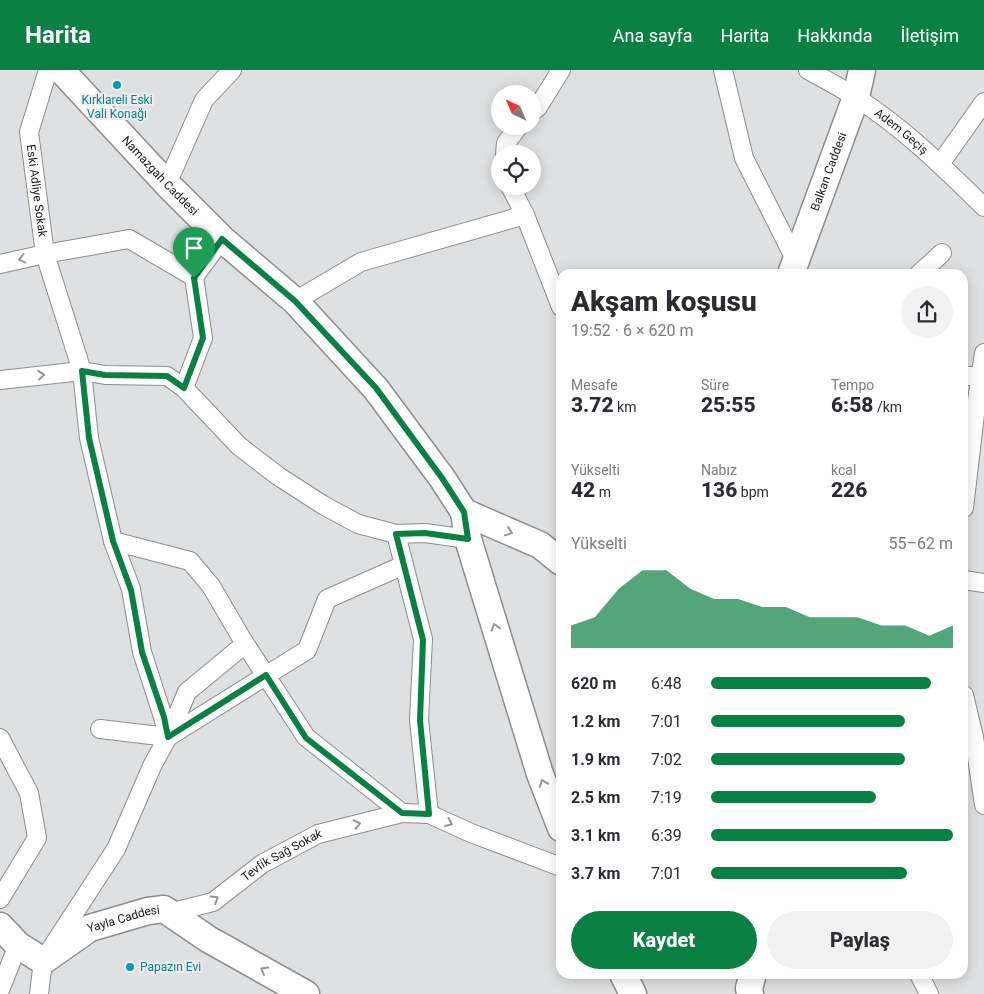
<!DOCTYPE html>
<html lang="tr">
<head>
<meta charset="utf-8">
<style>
	body { margin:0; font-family:Roboto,sans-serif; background:#f2f2f3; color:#2b2b33; height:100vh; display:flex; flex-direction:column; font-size:19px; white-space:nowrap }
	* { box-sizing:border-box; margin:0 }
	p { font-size:16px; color:#7c7c81 }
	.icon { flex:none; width:28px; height:28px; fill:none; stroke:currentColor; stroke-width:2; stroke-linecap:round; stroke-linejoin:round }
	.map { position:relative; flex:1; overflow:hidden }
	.details { position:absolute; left:556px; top:199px; width:412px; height:710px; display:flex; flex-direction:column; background:#fff; border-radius:15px; box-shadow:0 2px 12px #0003 }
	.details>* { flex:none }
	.needle { width:32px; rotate:316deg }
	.tools { position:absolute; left:491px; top:15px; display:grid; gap:10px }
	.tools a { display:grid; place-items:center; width:50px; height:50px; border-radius:50%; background:#fff; box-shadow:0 2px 12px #0003; font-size:25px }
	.pin { position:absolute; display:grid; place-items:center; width:42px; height:42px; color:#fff; margin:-51px -21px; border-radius:50% 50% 50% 0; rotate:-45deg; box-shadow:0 0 5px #0007 }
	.pin .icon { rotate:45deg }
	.round { display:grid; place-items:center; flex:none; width:52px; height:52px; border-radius:26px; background:#f2f2f3 }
	.summary { display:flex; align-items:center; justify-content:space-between; height:85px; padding:0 15px }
	h1 { font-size:28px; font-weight:800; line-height:38px }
	.figures { display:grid; grid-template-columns:repeat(3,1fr); gap:8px; height:85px; padding:5px 15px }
	.figures div { display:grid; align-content:center }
	.figures b { font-size:21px; font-weight:800 }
	.figures small { font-size:14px; font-weight:400 }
	.figures p { font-size:14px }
	.chart { height:140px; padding:10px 15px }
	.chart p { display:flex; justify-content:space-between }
	.chart svg { width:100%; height:90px; margin-top:5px; fill:#0b8043; opacity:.7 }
	.button { display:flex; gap:10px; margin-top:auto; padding:10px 15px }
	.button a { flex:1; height:58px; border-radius:30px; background:#0b8043; color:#fff; font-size:20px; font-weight:800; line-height:58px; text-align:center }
	.button a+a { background:#f2f2f3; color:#2b2b33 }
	ul { padding:0 15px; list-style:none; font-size:16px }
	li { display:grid; grid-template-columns:80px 60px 1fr; align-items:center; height:38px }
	li i { height:12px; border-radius:6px; background:#0b8043 }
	header { display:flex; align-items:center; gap:30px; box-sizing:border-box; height:70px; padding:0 25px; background:#0b8043; color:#fff }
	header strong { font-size:24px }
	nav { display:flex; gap:28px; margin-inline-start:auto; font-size:18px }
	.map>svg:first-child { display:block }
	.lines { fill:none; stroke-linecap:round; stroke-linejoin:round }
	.street-casing { stroke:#8c8d8e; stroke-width:20 }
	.secondary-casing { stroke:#8c8d8e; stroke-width:29 }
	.street { stroke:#fff; stroke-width:18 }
	.secondary { stroke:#fff; stroke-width:26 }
	.oneway { stroke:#979798 }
	.route-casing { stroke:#fff; stroke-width:10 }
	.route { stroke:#0b8043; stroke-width:6 }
	.culture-dot { fill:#0f9aa8; stroke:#ecedee; stroke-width:2 }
	.labels { text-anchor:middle; stroke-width:4; stroke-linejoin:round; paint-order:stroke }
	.culture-label { font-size:12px; fill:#0d838f; stroke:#ecedee }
	.street-label { font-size:12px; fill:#181819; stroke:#ecedee }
</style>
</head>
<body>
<header>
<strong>Harita</strong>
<nav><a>Ana sayfa</a><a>Harita</a><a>Hakkında</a><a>İletişim</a></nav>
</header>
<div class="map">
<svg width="984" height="924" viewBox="0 0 984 924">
	<rect width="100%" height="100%" fill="#dee0e1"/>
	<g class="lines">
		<!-- street casing -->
		<g class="street-casing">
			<g id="street">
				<path id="s1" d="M48,0L29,62L45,184L82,301L89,368L113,471L131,519L142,582L163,647L168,667"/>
				<path d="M723,0L744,88L796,191"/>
				<path id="s2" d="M808,0C824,9 840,17 855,27C903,57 944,98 984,137"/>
				<path d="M532,42L538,37L561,0"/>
				<path d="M505,84L506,73L519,56"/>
				<path d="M940,94L984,32"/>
				<path d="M167,114L204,30L232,0"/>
				<path d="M510,116L525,145L561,237"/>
				<path d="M0,194L45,184L129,169L194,207"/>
				<path d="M919,204L942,183"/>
				<path d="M295,231L361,192L525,145"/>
				<path d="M964,306H981"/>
				<path d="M0,310L82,301L105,305L167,306L184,318L239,376L278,406L323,435L358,454L396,464L425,463L468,469"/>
				<path d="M184,318L203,268L194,207L222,169"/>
				<path d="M964,438L975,344L984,283"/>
				<path d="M396,464L423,569L419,650L429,744"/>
				<path d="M113,471L190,491L211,516L242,569L306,667L402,743"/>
				<path d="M964,510L984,513"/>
				<path d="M964,625L974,667L984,735"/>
				<path d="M100,659L168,667L307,580L327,529L404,495"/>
				<path d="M0,668L29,723L37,768L0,829"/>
				<path id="s3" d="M169,843L213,832L262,794L318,764L402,743L429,744L471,763L561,797"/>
				<path d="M919,904L929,924"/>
				<path d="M0,920L18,875"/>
				<path d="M39,924L43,891L116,779L153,694L168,667L187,622L245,574"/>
			</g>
		</g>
		<!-- secondary casing -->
		<g class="secondary-casing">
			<g id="secondary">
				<path id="s4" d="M61,0L167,114L222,169L295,231L376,319L442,408L464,442L540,475L561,492"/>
				<path id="s5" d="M791,204L856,27L862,0"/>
				<path d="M464,442L468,469L540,704L561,758"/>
				<path id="s6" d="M0,856L18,875L43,891L90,858L148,841L164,839L208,869L306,924"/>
				<path d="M623,904L633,924"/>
				<path d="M750,924L749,918L753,904"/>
			</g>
		</g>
		<!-- street -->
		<use href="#street" class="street"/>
		<!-- secondary -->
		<use href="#secondary" class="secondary"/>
	</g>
	<!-- one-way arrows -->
	<defs><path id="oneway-chevron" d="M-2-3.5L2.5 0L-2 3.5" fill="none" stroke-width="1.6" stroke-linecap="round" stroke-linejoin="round" transform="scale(1.25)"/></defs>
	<g class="oneway">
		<use href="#oneway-chevron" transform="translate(22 189) rotate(167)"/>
		<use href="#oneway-chevron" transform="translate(41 305) rotate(-6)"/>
		<use href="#oneway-chevron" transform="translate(509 462) rotate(21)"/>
		<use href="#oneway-chevron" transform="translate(495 557) rotate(-107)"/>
		<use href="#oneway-chevron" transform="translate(543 713) rotate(-112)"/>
		<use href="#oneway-chevron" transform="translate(449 753) rotate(25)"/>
		<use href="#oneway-chevron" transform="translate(357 754) rotate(-14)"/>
		<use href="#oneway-chevron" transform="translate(215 829) rotate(-32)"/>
		<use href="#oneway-chevron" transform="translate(264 900) rotate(-150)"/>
	</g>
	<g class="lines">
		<!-- route casing -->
		<g class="route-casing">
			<path id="route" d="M222,169L295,231L376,318L442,408L464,442L468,469L425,463L396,464L423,570L420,650L429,744L402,743L306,668L266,605L168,667L164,647L142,582L131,520L113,471L89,368L82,301L105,305L167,306L184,318L203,268L194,208Z"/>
		</g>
		<!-- route -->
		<use href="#route" class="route"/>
	</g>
	<!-- markers -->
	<g class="culture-dot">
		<circle cx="117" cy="15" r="5"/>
		<circle cx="130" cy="897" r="5"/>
	</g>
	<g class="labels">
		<!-- culture labels -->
		<g class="culture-label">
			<text x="117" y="34">Kırklareli Eski<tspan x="117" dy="14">Vali Konağı</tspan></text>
			<text x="140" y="901" text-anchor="start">Papazın Evi</text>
		</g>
		<!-- street labels -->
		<g class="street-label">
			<text dy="4" stroke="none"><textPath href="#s2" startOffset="112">Adem Geçiş</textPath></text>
			<text dy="4" stroke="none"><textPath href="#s5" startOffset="109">Balkan Caddesi</textPath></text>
			<text dy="4" stroke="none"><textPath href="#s4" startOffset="145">Namazgah Caddesi</textPath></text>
			<text dy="4" stroke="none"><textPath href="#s1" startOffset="124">Eski Adliye Sokak</textPath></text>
			<text dy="4" stroke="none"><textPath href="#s3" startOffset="129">Tevfik Sağ Sokak</textPath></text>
			<text dy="4" stroke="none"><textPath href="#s6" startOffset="148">Yayla Caddesi</textPath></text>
		</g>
	</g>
</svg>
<div class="tools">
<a><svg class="needle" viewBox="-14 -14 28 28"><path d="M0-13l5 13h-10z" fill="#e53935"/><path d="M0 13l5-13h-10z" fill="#7c7c81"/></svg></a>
<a><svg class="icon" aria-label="locate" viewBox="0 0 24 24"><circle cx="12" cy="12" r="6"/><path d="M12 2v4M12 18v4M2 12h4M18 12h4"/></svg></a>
</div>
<div class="pin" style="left:194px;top:208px;background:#1e9e55"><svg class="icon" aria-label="arrive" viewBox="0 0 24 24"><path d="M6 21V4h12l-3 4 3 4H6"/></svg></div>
<section class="details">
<div class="summary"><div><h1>Akşam koşusu</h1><p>19:52 · 6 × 620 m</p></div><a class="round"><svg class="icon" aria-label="share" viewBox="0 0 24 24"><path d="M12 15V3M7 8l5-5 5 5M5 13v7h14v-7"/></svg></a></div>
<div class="figures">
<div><p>Mesafe</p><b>3.72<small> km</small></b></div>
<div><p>Süre</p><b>25:55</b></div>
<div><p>Tempo</p><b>6:58<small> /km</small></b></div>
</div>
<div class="figures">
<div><p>Yükselti</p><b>42<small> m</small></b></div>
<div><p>Nabız</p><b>136<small> bpm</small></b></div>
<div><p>kcal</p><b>226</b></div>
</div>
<div class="chart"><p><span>Yükselti</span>55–62 m</p>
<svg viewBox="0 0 160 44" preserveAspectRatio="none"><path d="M0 44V33L10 29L20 15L30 6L40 6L50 15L60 20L70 20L80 24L90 24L100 29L110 29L120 29L130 33L140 33L150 38L160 33V44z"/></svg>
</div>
<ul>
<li><b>620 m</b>6:48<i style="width:91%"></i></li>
<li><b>1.2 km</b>7:01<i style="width:80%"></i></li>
<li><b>1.9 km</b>7:02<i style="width:80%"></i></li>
<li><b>2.5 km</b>7:19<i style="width:68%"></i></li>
<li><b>3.1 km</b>6:39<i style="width:100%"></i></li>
<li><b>3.7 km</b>7:01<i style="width:81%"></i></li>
</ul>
<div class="button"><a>Kaydet</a><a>Paylaş</a></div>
</section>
</div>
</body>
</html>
